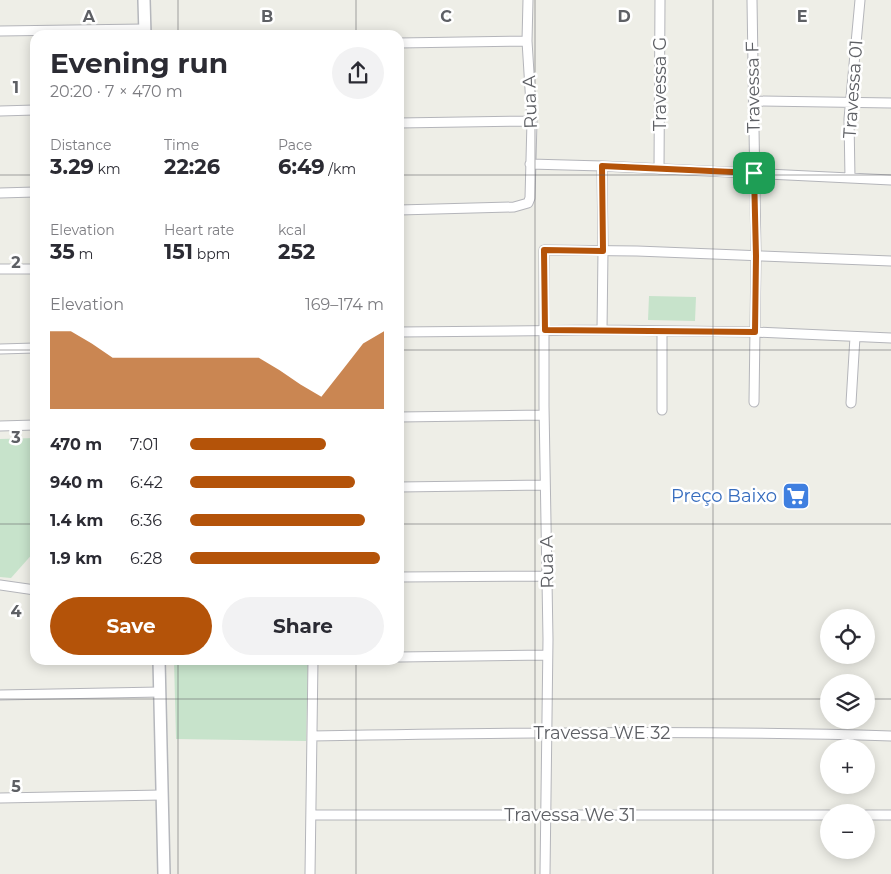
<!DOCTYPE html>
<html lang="en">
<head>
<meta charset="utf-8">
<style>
	body { margin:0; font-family:Montserrat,sans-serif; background:#f2f2f3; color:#2b2b33; height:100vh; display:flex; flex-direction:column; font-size:19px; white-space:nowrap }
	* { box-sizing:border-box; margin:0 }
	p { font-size:16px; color:#7c7c81 }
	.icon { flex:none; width:28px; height:28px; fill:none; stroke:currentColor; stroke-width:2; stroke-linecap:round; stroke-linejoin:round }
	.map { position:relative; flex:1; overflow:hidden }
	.sheet { position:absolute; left:30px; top:30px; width:374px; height:635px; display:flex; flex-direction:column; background:#fff; border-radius:15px; box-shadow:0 2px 12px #0003 }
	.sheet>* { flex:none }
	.tools { position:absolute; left:820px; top:609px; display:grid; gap:10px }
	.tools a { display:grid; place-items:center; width:55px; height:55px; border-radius:50%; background:#fff; box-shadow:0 2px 12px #0003; font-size:25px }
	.pin { position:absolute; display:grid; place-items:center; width:42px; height:42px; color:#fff; margin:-21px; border-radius:10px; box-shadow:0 2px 8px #0006 }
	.round { display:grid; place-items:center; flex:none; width:52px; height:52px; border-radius:26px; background:#f2f2f3 }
	.summary { display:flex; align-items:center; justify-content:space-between; height:85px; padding:0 20px }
	h1 { font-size:28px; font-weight:700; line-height:38px }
	.stats { display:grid; grid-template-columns:repeat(3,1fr); gap:8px; height:85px; padding:5px 20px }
	.stats div { display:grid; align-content:center }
	.stats b { font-size:21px; font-weight:700 }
	.stats small { font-size:14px; font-weight:400 }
	.stats p { font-size:14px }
	.chart { height:140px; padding:10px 20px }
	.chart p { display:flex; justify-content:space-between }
	.chart svg { width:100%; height:90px; margin-top:5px; fill:#b45309; opacity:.7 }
	.primary-button { display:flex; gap:10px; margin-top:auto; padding:10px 20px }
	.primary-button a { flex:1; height:58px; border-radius:30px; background:#b45309; color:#fff; font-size:20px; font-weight:700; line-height:58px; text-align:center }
	.primary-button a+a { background:#f2f2f3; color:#2b2b33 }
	ul { padding:0 20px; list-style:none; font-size:16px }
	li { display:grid; grid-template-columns:80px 60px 1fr; align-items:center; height:38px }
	li i { height:12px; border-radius:6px; background:#b45309 }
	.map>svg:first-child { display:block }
	.green { fill:#c7e3cb }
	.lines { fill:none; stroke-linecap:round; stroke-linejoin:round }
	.street-casing { stroke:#b4b5ba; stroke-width:11 }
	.secondary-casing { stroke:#b5b7bc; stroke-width:14 }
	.street { stroke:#fff; stroke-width:9 }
	.secondary { stroke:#fff; stroke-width:11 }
	.route-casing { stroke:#fff; stroke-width:10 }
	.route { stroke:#b45309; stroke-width:6 }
	.grid { fill:none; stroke:#5e6065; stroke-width:1; stroke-opacity:0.55 }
	.labels { text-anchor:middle; stroke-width:5; stroke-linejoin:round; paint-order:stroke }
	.street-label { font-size:18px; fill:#5e6065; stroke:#fff }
	.shop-label { font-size:18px; fill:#366cbe; stroke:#fff; text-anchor:end }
	.grid-label { font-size:16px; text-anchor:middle; font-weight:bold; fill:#5e6065; stroke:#fff; stroke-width:5; stroke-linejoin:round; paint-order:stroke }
</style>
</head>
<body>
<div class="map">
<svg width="891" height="874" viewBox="0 0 891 874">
	<rect width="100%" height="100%" fill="#eeeee7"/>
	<!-- green -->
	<path class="green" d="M649,296L696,297L695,321L648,320Z
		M35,438V551L11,578L0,577V439Z
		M174,660H308L306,741L176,739Z"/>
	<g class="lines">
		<!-- street casing -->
		<g class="street-casing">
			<path id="street" d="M752,0L756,256L754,402
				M0,31L144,29
				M399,43L527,41
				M754,101L891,103
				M0,111L35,110
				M399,123L532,121
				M530,164L602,166L891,180
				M602,166L603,251L602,330
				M659,169L660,0
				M850,178L849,119L860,0
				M0,193L35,192
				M399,210L514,207L528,203L530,198L532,121L527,41L528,0
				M0,269H35
				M662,331V410
				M399,332L602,330L755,332L891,338
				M0,349L35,348
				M851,403L855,337
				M399,417L544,415
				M0,426L35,425
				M399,487L545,485
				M399,577L547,576
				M0,585L35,590
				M399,657L547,655
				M0,695L160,692
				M312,736C505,733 698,730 891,736
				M0,798L162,795
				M311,815H829
				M866,815H891
				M310,874L313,660
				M545,874L548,639L544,406V250L637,251L891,261"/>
		</g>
		<!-- secondary casing -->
		<g class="secondary-casing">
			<path id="secondary" d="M144,0L145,35
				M159,660L164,874"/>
		</g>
		<!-- street -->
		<use href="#street" class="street"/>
		<!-- secondary -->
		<use href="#secondary" class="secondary"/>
	</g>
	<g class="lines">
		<!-- route casing -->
		<g class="route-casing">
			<path id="route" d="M602,166L754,173L756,256L755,332L545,330L544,250L603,251Z"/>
		</g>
		<!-- route -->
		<use href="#route" class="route"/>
	</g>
	<!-- grid -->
	<path class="grid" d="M178,0V35M356,0V35M535,0V874M713,0V874M0,175H35M399,175H891M0,350H35M399,350H891M0,524H35M399,524H891M178,660V874M356,660V874M0,699H829M866,699H891"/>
	<!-- icons -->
	<defs>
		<g id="supermarket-square" transform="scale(1.4375)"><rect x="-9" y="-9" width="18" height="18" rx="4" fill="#3f7fe0" stroke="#fff"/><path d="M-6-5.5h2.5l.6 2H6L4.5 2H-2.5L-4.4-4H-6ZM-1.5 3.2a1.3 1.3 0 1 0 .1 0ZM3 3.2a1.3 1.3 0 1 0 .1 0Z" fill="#fff"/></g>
	</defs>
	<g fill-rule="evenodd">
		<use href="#supermarket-square" x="796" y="496"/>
	</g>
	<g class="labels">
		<!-- street labels -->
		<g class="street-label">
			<text transform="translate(660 84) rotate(-90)" y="6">Travessa G</text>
			<text transform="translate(753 87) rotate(-91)" y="6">Travessa F</text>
			<text transform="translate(853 89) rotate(-86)" y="6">Travessa 01</text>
			<text transform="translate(530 102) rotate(-92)" y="6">Rua A</text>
			<text transform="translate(547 562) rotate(-91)" y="6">Rua A</text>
			<text x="602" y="739">Travessa WE 32</text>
			<text x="570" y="821">Travessa We 31</text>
		</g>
		<!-- shop labels -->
		<g class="shop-label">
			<text x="777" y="502">Preço Baixo</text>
		</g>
	</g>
	<g class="grid-label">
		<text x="89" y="22">A</text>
		<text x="267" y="22">B</text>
		<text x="446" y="22">C</text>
		<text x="624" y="22">D</text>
		<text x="802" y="22">E</text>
		<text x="16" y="93">1</text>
		<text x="16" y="268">2</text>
		<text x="16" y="443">3</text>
		<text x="16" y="617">4</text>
		<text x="16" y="792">5</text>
	</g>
</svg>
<div class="tools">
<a><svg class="icon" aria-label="locate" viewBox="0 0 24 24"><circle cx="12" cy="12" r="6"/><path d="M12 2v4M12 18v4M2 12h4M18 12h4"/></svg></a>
<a><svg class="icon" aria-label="layers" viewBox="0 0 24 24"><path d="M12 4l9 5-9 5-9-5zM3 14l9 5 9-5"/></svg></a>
<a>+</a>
<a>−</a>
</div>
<div class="pin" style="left:754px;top:173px;background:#1e9e55"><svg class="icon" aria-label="arrive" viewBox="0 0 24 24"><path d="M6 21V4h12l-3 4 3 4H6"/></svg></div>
<section class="sheet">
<div class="summary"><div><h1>Evening run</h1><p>20:20 · 7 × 470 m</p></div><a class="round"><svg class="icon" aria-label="share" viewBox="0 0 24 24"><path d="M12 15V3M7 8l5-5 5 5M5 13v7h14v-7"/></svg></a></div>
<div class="stats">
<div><p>Distance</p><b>3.29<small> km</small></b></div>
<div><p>Time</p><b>22:26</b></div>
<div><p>Pace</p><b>6:49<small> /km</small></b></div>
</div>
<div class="stats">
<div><p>Elevation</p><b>35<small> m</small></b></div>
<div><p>Heart rate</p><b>151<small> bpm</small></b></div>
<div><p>kcal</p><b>252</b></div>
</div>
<div class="chart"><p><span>Elevation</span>169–174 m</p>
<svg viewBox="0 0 160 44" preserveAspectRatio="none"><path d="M0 44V6L10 6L20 12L30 19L40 19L50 19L60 19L70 19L80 19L90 19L100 19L110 25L120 32L130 38L140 25L150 12L160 6V44z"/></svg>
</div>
<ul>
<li><b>470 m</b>7:01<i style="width:70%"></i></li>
<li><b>940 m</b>6:42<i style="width:85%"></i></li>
<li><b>1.4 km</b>6:36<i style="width:90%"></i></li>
<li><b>1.9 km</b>6:28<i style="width:98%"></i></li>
</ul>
<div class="primary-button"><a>Save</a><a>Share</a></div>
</section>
</div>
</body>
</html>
